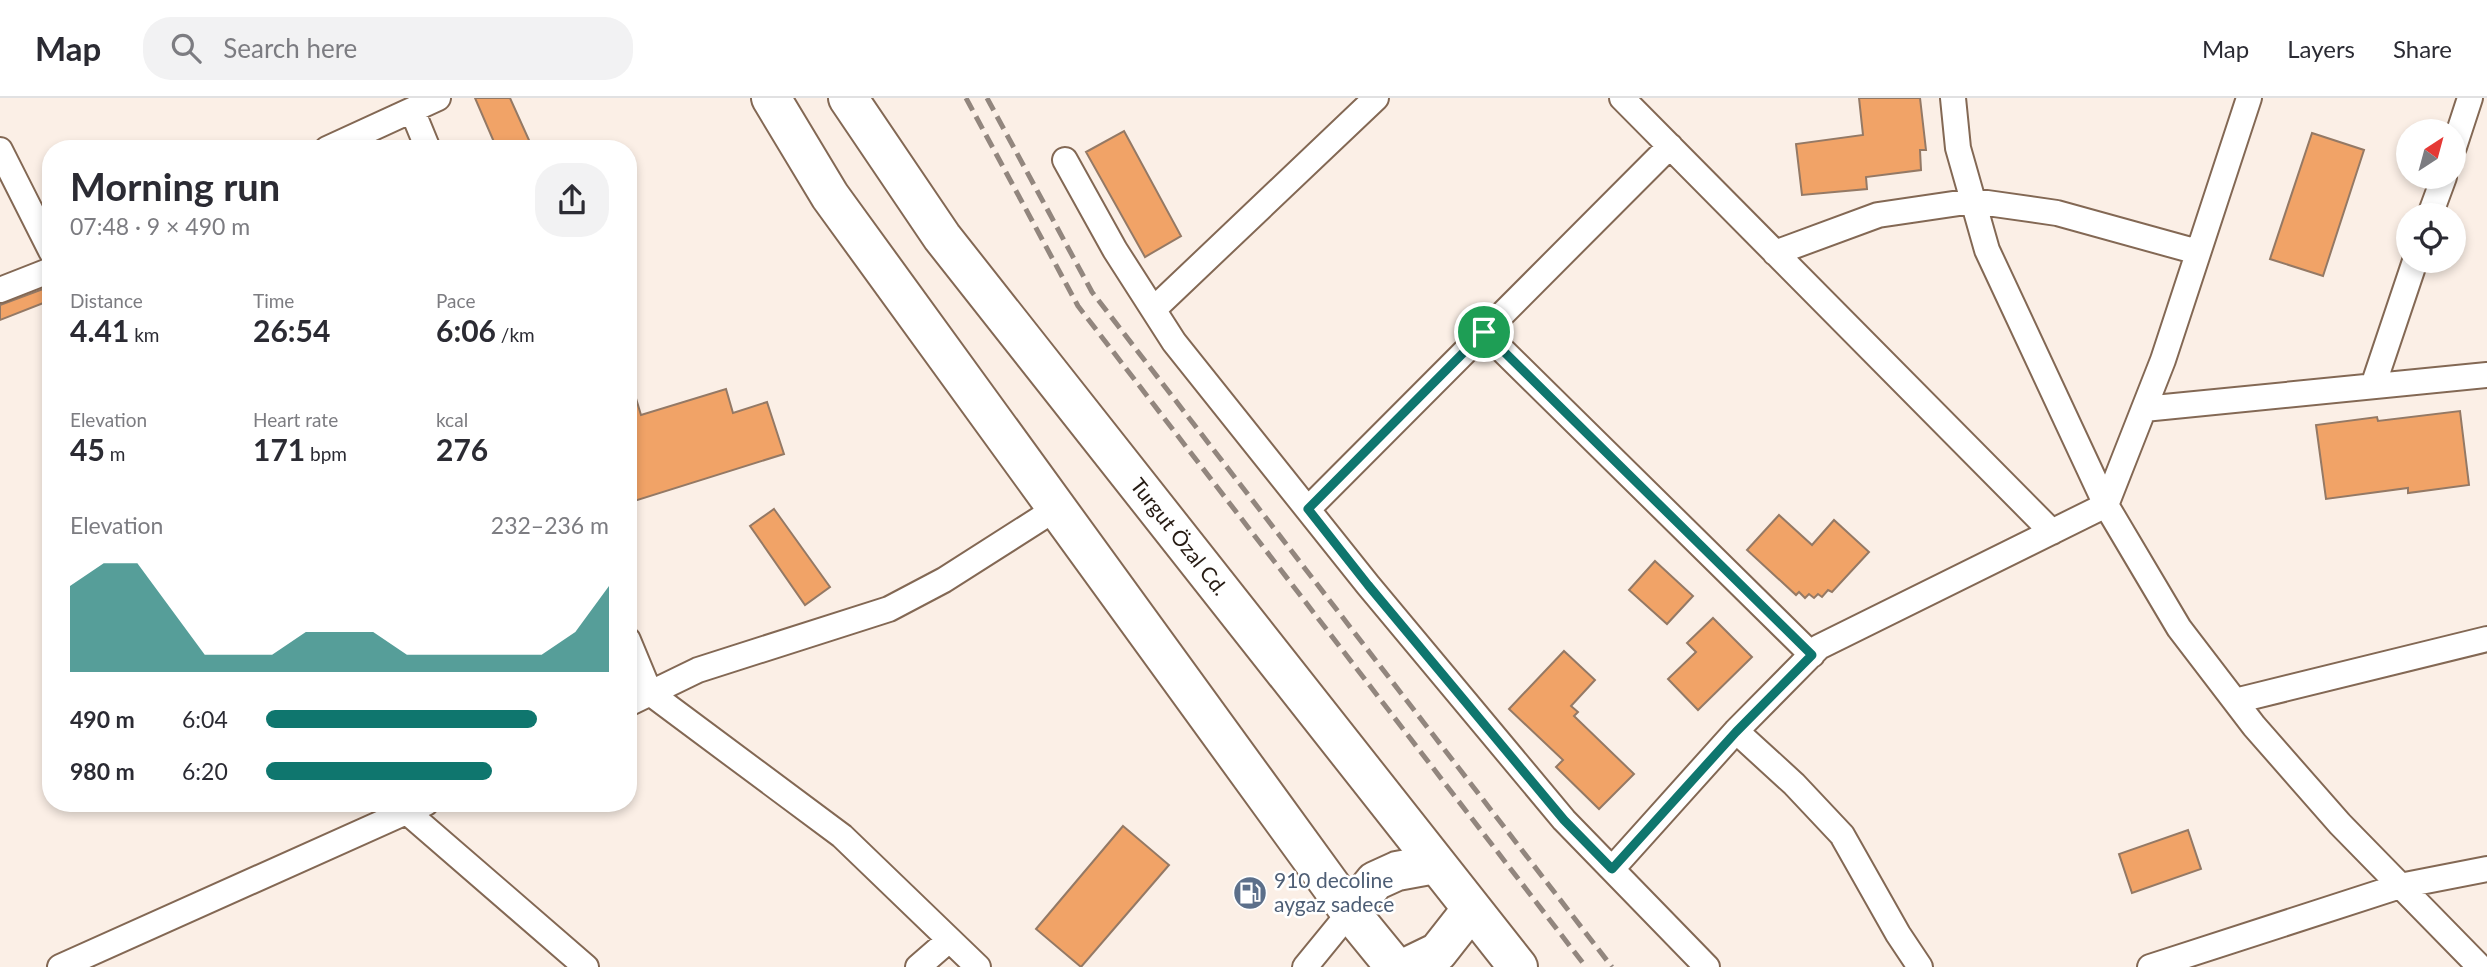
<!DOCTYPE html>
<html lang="en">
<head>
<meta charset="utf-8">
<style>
	body { margin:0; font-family:Lato,sans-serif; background:#f2f2f3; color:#2b2b33; height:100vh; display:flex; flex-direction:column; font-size:26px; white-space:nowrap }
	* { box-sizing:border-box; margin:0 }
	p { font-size:23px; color:#7c7c81 }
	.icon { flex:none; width:38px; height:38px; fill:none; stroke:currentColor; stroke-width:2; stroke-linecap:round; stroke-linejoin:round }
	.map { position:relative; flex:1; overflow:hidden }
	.panel { position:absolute; left:42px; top:42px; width:595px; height:672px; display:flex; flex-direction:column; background:#fff; border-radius:28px; box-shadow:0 4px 10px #0003 }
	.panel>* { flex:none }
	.needle { width:46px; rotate:36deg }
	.tools { position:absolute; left:2396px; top:21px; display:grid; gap:14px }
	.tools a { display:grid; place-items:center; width:70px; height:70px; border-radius:50%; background:#fff; box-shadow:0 4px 10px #0003; font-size:35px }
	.pin { position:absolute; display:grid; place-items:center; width:60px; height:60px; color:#fff; margin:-30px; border:4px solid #fff; border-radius:50%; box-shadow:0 2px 7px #0007 }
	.round { display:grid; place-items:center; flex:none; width:74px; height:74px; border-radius:28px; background:#f2f2f3 }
	.overview { display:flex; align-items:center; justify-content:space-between; height:119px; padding:0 28px }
	h1 { font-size:38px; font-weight:700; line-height:52px }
	.metrics { display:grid; grid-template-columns:repeat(3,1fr); gap:10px; height:119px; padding:7px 28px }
	.metrics div { display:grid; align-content:center }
	.metrics b { font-size:30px; font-weight:700 }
	.metrics small { font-size:19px; font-weight:400 }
	.metrics p { font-size:19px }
	.chart { height:196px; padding:14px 28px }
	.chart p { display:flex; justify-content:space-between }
	.chart svg { width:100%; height:126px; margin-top:7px; fill:#0f766e; opacity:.7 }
	ul { padding:0 28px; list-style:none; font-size:23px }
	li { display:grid; grid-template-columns:112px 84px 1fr; align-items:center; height:52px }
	li i { height:18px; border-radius:9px; background:#0f766e }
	header { display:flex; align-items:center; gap:42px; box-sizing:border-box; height:98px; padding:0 35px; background:#fff; border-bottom:2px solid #e1e1e2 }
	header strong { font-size:33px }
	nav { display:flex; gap:38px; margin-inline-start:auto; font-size:24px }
	.search { width:490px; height:63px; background:#f2f2f3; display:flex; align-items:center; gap:18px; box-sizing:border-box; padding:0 24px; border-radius:28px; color:#7c7c81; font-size:26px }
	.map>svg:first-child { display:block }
	.building { fill:#f1a367; stroke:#947965; stroke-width:2 }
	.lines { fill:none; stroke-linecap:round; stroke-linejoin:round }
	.minor-casing { stroke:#836854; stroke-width:28 }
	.primary-casing { stroke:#836854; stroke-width:42 }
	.minor { stroke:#fff; stroke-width:24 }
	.primary { stroke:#fff; stroke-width:38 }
	.rail { stroke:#92867e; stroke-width:5; stroke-dasharray:14 7; stroke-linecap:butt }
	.route-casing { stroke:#fff; stroke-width:14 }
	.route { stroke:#0f766e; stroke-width:9 }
	.labels { text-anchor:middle; stroke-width:5; stroke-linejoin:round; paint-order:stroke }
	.street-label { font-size:21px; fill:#261b13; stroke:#fff }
	.service-label { font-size:21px; fill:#4e5e75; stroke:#fff; text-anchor:start }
</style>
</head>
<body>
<header>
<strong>Map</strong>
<div class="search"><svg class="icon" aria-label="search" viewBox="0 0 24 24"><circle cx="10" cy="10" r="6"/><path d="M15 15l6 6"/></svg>Search here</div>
<nav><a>Map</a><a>Layers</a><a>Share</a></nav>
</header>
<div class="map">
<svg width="2487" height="869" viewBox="0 0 2487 869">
	<rect width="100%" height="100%" fill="#fbefe6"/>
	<!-- building -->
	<path class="building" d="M475,0H510L533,51H497Z
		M1859,0H1920L1926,52H1920L1921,72L1866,79L1867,91L1802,97L1796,46L1863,37Z
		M1124,33L1181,138L1145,159L1086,54Z
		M2312,35L2364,52L2323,178L2270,161Z
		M51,188V202L0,222V207Z
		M628,287H632L641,317L726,291L733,315L767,304L784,356L628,405Z
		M2460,313L2469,387L2408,395V390L2326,401L2316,327L2377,319L2378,323Z
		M774,411L830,489L805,507L750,428Z
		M1779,417L1812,447L1834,422L1869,454L1832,494L1828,492L1822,499L1818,496L1814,500L1809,496L1805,500L1799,494L1796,497L1747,452Z
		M1655,463L1693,498L1667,526L1629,492Z
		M1713,520L1752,559L1698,612L1668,581L1696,554L1687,545Z
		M1564,553L1595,582L1571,608L1578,614L1574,618L1634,676L1599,711L1556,669L1563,662L1509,611Z
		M1123,728L1169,767L1081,869L1036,831Z
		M2188,732L2201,771L2132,795L2119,756Z"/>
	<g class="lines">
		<!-- minor casing -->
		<g class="minor-casing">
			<path id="minor" d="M1622,0L2052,434
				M1953,0L1958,50L1987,152L2106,407L2179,530L2254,628L2340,726L2480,869
				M412,12L428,51
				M2454,49L2470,0
				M327,51L438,0
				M0,52L51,153
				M1065,62L1115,152L1174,244L1368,487L1564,722L1707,869
				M2430,117L2444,79
				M1775,155L1878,117L1973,103L2057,115L2198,154
				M0,192L51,172
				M1154,211L1376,0
				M1484,234L1812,557
				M2373,288L2415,163
				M2144,311L2487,277
				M1308,411L1670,48
				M628,542L650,595L842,738L978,869
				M2235,603L2487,541
				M628,606L698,572L889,511L944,482L1057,410
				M1736,633L1794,686L1842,737L1898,836L1920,869
				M407,714L586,869
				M1612,771L1736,633L1819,549L2106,407L2163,262L2249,0
				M60,869L426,705
				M918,869L949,842
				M1305,869L1350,814
				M2150,869L2400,788L2487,771"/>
		</g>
		<!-- primary casing -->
		<g class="primary-casing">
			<g id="primary">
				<path d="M771,0L830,98L1350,814L1395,869"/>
				<path id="s1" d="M848,0L942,139L1518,869"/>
				<path d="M1350,814L1375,783L1397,773L1435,766"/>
				<path d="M1407,869L1438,854L1471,812"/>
			</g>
		</g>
		<!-- minor -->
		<use href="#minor" class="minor"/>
		<!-- primary -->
		<use href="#primary" class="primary"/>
		<!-- rail -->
		<path class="rail" d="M966,0L1078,208L1586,869
			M987,0L1092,194L1612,869"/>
	</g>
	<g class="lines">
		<!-- route casing -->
		<g class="route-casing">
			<path id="route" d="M1484,234L1812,557L1736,634L1612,771L1564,722L1368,487L1308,411Z"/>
		</g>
		<!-- route -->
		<use href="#route" class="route"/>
	</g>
	<!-- icons -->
	<defs>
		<g id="fuel-disc" transform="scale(1.75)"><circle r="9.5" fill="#5c6f8a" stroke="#fff"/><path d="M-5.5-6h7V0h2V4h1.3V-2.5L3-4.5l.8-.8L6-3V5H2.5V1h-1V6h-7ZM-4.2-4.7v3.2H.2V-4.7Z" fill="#fff"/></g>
	</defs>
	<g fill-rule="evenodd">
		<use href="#fuel-disc" x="1250" y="795"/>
	</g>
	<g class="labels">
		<!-- street labels -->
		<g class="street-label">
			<text dy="7" stroke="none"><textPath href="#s1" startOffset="550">Turgut Özal Cd.</textPath></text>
		</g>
		<!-- service labels -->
		<g class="service-label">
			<text x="1274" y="790">910 decoline<tspan x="1274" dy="24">aygaz sadece</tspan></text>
		</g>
	</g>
</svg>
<div class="tools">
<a><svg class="needle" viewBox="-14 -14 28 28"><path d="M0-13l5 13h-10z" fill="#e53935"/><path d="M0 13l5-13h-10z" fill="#7c7c81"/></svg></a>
<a><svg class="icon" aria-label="locate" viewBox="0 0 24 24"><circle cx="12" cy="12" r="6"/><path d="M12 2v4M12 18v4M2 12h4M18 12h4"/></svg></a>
</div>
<div class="pin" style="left:1484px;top:234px;background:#1e9e55"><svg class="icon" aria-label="arrive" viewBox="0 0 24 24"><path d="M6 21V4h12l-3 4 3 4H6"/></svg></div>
<section class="panel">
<div class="overview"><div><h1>Morning run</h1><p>07:48 · 9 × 490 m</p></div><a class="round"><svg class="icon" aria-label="share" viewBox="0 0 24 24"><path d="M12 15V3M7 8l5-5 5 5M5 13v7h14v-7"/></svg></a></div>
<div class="metrics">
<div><p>Distance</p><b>4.41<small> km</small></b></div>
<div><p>Time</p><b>26:54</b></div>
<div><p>Pace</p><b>6:06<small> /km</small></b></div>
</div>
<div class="metrics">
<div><p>Elevation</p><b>45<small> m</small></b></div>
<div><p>Heart rate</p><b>171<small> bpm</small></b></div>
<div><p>kcal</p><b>276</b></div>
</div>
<div class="chart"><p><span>Elevation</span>232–236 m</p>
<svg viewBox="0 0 160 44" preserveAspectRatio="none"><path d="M0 44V14L10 6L20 6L30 22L40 38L50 38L60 38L70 30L80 30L90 30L100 38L110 38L120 38L130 38L140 38L150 30L160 14V44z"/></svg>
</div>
<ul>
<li><b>490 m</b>6:04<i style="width:79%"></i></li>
<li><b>980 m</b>6:20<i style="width:66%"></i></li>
</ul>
</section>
</div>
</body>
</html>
